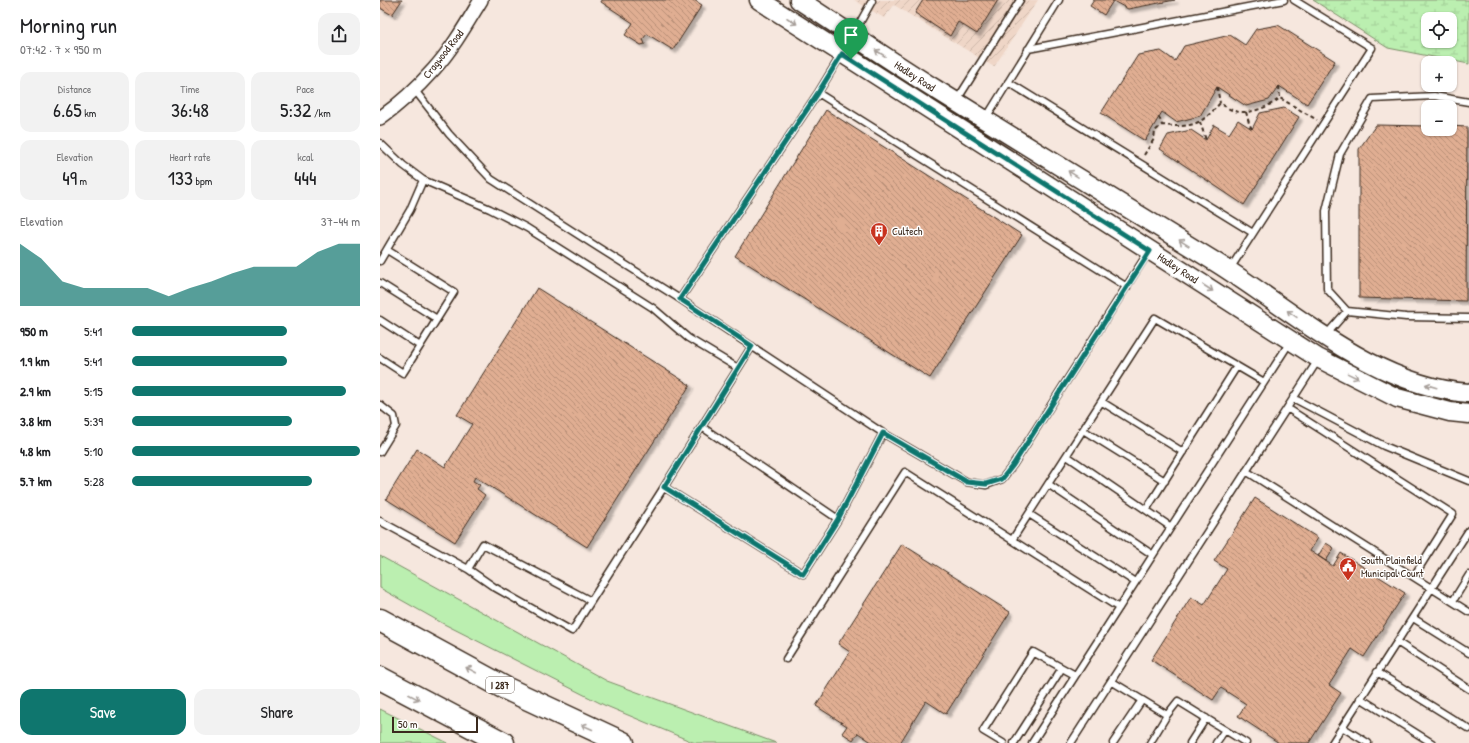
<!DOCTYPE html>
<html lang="en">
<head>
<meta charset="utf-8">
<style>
	body { margin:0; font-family:"Patrick Hand",sans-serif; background:#f2f2f2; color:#202124; height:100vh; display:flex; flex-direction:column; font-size:15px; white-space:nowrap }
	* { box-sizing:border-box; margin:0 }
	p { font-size:13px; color:#757577 }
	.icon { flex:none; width:22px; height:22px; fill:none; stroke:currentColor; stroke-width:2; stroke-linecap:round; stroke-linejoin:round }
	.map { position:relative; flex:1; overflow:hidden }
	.sheet { display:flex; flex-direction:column; background:#fff; width:380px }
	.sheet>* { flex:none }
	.fabs { position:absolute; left:1041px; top:12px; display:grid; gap:8px }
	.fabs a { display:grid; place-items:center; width:36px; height:36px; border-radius:8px; background:#fff; box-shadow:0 1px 3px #0004; font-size:20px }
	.scale { position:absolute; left:12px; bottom:10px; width:86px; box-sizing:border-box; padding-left:4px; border:2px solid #3b2a1e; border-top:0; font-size:11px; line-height:14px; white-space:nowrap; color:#3b2a1e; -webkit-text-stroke:3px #fff; paint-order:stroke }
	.pin { position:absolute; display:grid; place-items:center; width:34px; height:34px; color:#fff; margin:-41px -17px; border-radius:50% 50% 50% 0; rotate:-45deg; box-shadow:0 0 4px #0007 }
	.pin .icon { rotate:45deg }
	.round { display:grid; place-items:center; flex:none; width:42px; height:42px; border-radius:12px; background:#f2f2f2 }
	.overview { display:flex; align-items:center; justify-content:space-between; height:68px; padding:0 20px }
	h1 { font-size:22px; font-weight:600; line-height:30px }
	.metrics { display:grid; grid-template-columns:repeat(3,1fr); gap:6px; height:68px; padding:4px 20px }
	.metrics div { display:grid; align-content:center; border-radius:10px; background:#f2f2f2; text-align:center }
	.metrics b { font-size:20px; font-weight:600 }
	.metrics small { font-size:11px; font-weight:400 }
	.metrics p { font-size:11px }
	.chart { height:112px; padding:8px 20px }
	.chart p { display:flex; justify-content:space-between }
	.chart svg { width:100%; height:72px; margin-top:4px; fill:#0f766e; opacity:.7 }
	.primary-button { display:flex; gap:8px; margin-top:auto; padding:8px 20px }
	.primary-button a { flex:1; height:46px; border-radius:12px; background:#0f766e; color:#fff; font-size:16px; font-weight:600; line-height:46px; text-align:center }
	.primary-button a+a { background:#f2f2f2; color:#202124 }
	ul { padding:0 20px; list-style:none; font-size:13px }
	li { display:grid; grid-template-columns:64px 48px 1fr; align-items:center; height:30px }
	li i { height:10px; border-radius:5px; background:#0f766e }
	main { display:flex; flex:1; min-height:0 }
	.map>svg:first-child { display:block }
	.industrial { fill:url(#industrial-furrows) }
	.grass { fill:#bbefb0; stroke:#7b8c67 }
	.wetland { fill:url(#wetland-marsh); stroke:#7b8c67; fill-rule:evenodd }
	.building { fill:url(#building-back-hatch); stroke:#3b2a1e; filter:url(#shadow) }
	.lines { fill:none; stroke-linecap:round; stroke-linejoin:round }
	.service-casing { stroke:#3b2a1e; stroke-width:9 }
	.minor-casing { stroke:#3b2a1e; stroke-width:16 }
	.secondary-casing { stroke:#3b2a1e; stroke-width:21 }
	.motorway-casing { stroke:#3b2a1e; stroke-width:25 }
	.path { stroke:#3b2a1e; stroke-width:2; stroke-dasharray:4 3; stroke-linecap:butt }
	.service { stroke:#fff; stroke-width:6 }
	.minor { stroke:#fff; stroke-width:13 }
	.secondary { stroke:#fff; stroke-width:18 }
	.motorway { stroke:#fff; stroke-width:22 }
	.oneway { stroke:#a79f9a }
	.route-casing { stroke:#fff; stroke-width:8 }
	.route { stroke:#0f766e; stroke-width:5 }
	.labels { text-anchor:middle; stroke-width:3; stroke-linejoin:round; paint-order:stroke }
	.shield { fill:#fff; stroke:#766a62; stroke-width:1 }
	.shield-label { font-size:10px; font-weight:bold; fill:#3b2a1e }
	.street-label { font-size:11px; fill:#3b2a1e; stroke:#fff }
	.poi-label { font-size:11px; fill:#3b2a1e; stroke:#fff; text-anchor:start }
</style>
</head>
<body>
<main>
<section class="sheet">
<div class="overview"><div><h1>Morning run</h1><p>07:42 · 7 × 950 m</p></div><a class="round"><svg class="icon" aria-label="share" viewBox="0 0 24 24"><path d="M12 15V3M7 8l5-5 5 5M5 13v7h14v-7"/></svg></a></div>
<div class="metrics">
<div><p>Distance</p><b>6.65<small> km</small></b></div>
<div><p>Time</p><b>36:48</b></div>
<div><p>Pace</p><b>5:32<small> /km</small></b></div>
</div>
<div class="metrics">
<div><p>Elevation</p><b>49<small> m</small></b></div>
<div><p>Heart rate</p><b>133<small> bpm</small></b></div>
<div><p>kcal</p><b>444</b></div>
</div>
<div class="chart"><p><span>Elevation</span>37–44 m</p>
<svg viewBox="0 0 160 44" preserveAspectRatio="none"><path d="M0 44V6L10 15L20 29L30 33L40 33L50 33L60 33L70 38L80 33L90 29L100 24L110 20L120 20L130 20L140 11L150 6L160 6V44z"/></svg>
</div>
<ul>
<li><b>950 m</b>5:41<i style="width:68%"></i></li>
<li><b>1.9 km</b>5:41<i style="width:68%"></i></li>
<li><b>2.9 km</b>5:15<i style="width:94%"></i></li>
<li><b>3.8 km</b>5:39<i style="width:70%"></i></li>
<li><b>4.8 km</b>5:10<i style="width:100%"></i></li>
<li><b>5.7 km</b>5:28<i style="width:79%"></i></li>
</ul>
<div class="primary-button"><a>Save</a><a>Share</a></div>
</section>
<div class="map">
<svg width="1089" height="743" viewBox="0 0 1089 743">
	<defs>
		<pattern id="industrial-furrows" width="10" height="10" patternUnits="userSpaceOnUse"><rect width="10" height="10" fill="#efd6c7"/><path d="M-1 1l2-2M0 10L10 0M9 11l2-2" fill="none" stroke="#ceb8aa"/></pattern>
		<pattern id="wetland-marsh" width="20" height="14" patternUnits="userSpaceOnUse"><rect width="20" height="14" fill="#bbefb0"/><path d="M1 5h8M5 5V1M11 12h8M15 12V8" fill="none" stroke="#a2cd97"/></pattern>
		<pattern id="building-back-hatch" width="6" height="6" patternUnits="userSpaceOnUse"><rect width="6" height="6" fill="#e0ae92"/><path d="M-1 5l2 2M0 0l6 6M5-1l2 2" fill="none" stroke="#b78e77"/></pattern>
		<filter id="shadow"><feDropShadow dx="3.5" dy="3.5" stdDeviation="1" flood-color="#0004"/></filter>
	</defs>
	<rect width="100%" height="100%" fill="#f6e7de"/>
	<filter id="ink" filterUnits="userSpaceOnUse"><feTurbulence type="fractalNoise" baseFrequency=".025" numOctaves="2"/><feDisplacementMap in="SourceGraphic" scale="8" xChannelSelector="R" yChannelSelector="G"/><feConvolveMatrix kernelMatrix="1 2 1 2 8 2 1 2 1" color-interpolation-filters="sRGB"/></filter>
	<g filter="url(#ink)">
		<!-- industrial -->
		<path class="industrial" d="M474,0H658L614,67L514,5L504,18Z"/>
		<!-- grass -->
		<path class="grass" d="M0,556L227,681L396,743H315L224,705L62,623L0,588Z
			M0,709L68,743H0Z"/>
		<!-- wetland -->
		<path class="wetland" d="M933,0H1089V64L1008,48ZM1048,19H1070V41H1048Z"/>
		<!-- building -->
		<path class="building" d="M0,0H22L12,15L0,8Z
			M222,0H314L322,5L293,50L267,34L263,39L265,44L261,45L245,35L253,23L221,2Z
			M543,0H618L597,34L578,22L570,36L535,13Z
			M714,0H795L748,9L733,1L724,15L710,6Z
			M898,25L955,61L927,104L899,86L889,100L866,106L837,87L820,116L796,122L782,112L765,141L721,113L758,55L781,51L795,61L804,46L850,35L865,45L876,29Z
			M904,108L919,117L864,205L780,149L788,135L811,130L826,140L834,125L849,134L858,120L872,129L880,113Z
			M446,110L642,235L550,378L355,256Z
			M996,125L1048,126V129H1070V126L1087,127L1086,301L979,298V149Z
			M157,288L310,385L207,547L95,477L93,481L100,485L97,489L105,495L75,542L6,499L37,449L65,467L92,424L77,415Z
			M875,498L938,538L930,551L938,556L953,566L961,553L1025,593L984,657L972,649L949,685L961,693L929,743H899L858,716L866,704L841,688L833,700L771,660L811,597L824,605L847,569L834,561Z
			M946,543L954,548L946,561L938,556Z
			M522,544L630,612L566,714L546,701L520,743H493L478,733L473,740L462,733L467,726L436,706L470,652L458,644Z"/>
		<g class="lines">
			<!-- service casing -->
			<g class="service-casing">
				<path id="service" d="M473,35L492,1
					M648,49L904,0
					M628,82L873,233
					M34,89L69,134L111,179L219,248L300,299L503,433L587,482L606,485L622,479L633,465L769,251
					M438,93L747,287
					M577,100L640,0
					M1089,102L1054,96L992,99L960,154L946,211L947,289L967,311L1026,317L1089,318
					M606,118L679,0
					M0,143L23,165L43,180L30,210L0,261
					M43,180L110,209L147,228L273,308L308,338L358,368
					M850,269L992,48L914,0
					M0,283L57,319
					M300,299L438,93L461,55
					M0,320L40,346
					M946,335L967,311
					M0,358L23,373L74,292L7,250
					M913,398L1004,446L1089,481
					M722,402L803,452
					M0,405L14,416L16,426L0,452
					M907,408L1073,514L1034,576
					M322,427L458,519
					M703,430L785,481
					M687,456L791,527
					M866,471L1089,612
					M668,484L773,555
					M284,487L423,574L458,519L503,433
					M766,510L857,366
					M649,514L755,582
					M0,521L88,569L114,587L192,631L284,487L372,346
					M632,540L775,318L884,382
					M88,569L103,544L211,601
					M1073,601L1089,575
					M1033,618L1089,653
					M1017,642L1089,689
					M406,659L525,472L739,608
					M997,672L1089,729
					M731,681L787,715L798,701L866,743
					M980,698L1052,743
					M962,727L988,743
					M623,743L603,731L653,652L695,675
					M634,743L682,668
					M652,743L910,342
					M691,743L938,360
					M733,743L762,700
					M770,743L787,715
					M810,743L826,718
					M836,743L845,730
					M952,743L1089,530"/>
			</g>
			<!-- minor casing -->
			<g class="minor-casing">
				<path id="minor" d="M0,118C20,104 38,87 54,69C73,48 87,23 101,0"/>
			</g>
			<!-- secondary casing -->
			<g class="secondary-casing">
				<path id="secondary" d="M379,0L938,358L1017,398L1070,412L1089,414
					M419,0C465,30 511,61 557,90C650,148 744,206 837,263C915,312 994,386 1089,393"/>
			</g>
			<!-- motorway casing -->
			<g class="motorway-casing">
				<path id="motorway" d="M0,620L125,688L243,743
					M0,678L123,743"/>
			</g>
			<!-- path -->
			<path class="path" d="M899,86L900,98
				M837,87L840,103
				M866,112L869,123L872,129
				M779,117L782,125
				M820,122L826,140
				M764,155L774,139L775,131L782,125C812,128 821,125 840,103C846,107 853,112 861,112C874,113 890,106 900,98L937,120"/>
			<!-- service -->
			<use href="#service" class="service"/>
			<!-- minor -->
			<use href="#minor" class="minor"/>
			<!-- secondary -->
			<use href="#secondary" class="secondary"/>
			<!-- motorway -->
			<use href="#motorway" class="motorway"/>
		</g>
		<!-- one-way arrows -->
		<defs><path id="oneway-shaft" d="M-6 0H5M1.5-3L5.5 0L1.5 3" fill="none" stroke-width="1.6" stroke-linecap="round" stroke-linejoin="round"/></defs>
		<g class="oneway">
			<use href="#oneway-shaft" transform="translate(412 21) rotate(33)"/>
			<use href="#oneway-shaft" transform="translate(500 53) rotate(-147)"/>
			<use href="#oneway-shaft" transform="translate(693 174) rotate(-148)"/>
			<use href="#oneway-shaft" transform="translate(804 243) rotate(-148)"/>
			<use href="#oneway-shaft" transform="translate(828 288) rotate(33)"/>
			<use href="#oneway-shaft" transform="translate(912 314) rotate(-145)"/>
			<use href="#oneway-shaft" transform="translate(973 376) rotate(26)"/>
			<use href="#oneway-shaft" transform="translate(1051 386) rotate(-164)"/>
			<use href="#oneway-shaft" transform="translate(91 670) rotate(-152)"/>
			<use href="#oneway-shaft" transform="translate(34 697) rotate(28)"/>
			<use href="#oneway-shaft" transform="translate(207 727) rotate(-156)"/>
		</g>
	</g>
	<g class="lines" filter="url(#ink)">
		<!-- route casing -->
		<g class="route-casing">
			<path id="route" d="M462,54L770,251L633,465L622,479L606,484L587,482L503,433L458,519L423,574L284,487L372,346L300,299L438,93Z"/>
		</g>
		<!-- route -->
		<use href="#route" class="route"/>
	</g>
	<!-- icons -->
	<defs>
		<g id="building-pin" transform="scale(0.9)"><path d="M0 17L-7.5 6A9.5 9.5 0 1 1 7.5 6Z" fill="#c8321e" stroke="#fff"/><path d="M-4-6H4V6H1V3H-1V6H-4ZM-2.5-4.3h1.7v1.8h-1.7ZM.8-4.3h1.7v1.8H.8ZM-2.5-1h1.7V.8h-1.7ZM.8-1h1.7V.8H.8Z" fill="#fff"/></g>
		<g id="civic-pin" transform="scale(0.9)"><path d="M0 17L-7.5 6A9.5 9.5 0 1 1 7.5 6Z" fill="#c8321e" stroke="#fff"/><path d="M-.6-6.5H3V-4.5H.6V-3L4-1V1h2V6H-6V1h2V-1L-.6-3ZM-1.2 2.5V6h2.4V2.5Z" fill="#fff"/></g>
	</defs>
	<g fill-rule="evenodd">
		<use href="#building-pin" x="499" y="231"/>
		<use href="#civic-pin" x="968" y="566"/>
	</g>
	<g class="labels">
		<!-- shield labels -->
		<rect class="shield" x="106" y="677" width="28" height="16" rx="3"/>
		<g class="shield-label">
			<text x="120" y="689">I 287</text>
		</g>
		<!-- street labels -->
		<g class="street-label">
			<text transform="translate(63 54) rotate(-52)" y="4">Cragwood Road</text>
			<text transform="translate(535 76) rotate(33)" y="4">Hadley Road</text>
			<text transform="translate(798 268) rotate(33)" y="4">Hadley Road</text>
		</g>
		<!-- poi labels -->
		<g class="poi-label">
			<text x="512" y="235">Cultech</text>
			<text x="981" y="564">South Plainfield<tspan x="981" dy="13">Municipal Court</tspan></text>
		</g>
	</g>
</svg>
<div class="fabs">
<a><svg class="icon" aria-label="locate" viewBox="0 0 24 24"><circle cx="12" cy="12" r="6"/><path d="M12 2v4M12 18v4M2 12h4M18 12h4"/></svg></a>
<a>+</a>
<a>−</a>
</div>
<div class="scale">50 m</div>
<div class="pin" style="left:471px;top:59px;background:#1e9e55"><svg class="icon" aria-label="arrive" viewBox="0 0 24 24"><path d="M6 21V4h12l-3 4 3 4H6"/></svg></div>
</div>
</main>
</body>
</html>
